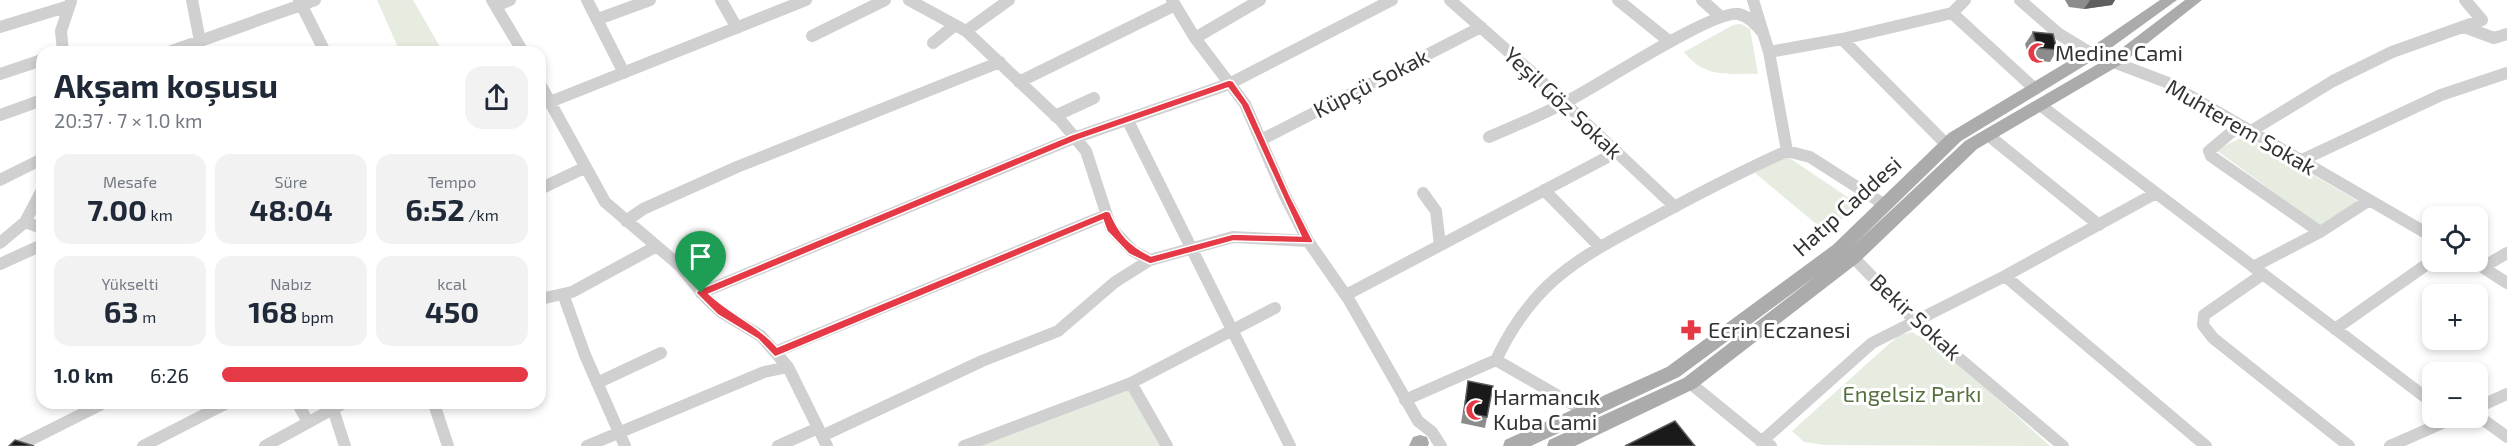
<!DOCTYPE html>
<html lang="tr">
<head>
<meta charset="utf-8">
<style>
	body { margin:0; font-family:"Exo 2",sans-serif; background:#f2f2f3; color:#1f2937; height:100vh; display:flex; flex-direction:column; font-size:22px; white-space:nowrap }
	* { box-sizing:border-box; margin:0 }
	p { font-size:20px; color:#747a83 }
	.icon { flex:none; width:33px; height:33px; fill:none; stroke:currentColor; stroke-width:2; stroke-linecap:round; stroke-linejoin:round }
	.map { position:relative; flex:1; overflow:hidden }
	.panel { position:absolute; left:36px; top:46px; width:510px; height:363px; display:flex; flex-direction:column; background:#fff; border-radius:18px; box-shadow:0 3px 9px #0003 }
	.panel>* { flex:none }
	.fabs { position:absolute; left:2422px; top:206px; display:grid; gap:12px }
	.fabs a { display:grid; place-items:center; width:66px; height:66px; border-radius:12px; background:#fff; box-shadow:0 3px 9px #0003; font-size:30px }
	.pin { position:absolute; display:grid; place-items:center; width:51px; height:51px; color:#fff; margin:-62px -26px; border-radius:50% 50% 50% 0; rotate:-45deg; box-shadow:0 0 6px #0007 }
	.pin .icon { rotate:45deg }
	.round { display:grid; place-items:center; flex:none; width:63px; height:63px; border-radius:18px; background:#f2f2f3 }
	.summary { display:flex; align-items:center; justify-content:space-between; height:102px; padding:0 18px }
	h1 { font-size:33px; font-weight:700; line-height:45px }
	.metrics { display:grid; grid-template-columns:repeat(3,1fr); gap:9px; height:102px; padding:6px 18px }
	.metrics div { display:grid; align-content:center; border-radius:15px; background:#f2f2f3; text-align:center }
	.metrics b { font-size:30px; font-weight:700 }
	.metrics small { font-size:16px; font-weight:400 }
	.metrics p { font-size:16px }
	ul { padding:0 18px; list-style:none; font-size:20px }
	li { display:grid; grid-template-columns:96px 72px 1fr; align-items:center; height:45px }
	li i { height:15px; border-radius:8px; background:#e63946 }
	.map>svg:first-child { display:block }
	.green { fill:#e6ecdf }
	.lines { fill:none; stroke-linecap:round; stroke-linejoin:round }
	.minor { stroke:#d0d0d0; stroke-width:12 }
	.major { fill:#ababab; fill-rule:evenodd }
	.wall { fill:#8c8c8c }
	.shaded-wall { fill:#5f5f5f }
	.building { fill:#1a1a1a; stroke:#5f5f5f; stroke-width:1.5 }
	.route { fill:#e63946; stroke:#fff; stroke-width:1.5; fill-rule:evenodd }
	.labels { text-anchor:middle; stroke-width:6; stroke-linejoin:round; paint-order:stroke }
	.poi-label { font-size:22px; fill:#333; stroke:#fff; text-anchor:start }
	.street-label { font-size:22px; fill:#333; stroke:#fff }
	.park-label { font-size:22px; fill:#56703f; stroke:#fff }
</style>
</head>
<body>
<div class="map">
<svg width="2507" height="446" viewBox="0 0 2507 446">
	<rect width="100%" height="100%" fill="#fff"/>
	<!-- green -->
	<path class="green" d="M377,0H413L443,52H400Z
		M1741,24L1750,29L1758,74C1728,73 1705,79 1684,52L1733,25Z
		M2245,136L2358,201L2319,225L2216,150Z
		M1785,155L1858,204L1827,233L1755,173Z
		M1912,332L1948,354L2050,446L1825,445L1804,442L1792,431L1899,335Z
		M1129,390L1161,446H980Z"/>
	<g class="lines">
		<!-- minor -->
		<path class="minor" d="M192,0L200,41
			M299,0L325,52
			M492,0L523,52
			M587,0L624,73
			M721,0L737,28
			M909,0L966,31L1061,121L1086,151L1111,228L1133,251L1150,260
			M1172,0L1195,38L1245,104L1285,196L1308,241L1349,300L1418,421L1432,432L1441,446
			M1450,0L1536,76L1675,207
			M1618,0L1670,42
			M1702,0L1721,17
			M1753,0L1769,52L1787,151
			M2020,0L2059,34L2092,54L2166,82L2433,237
			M496,6L510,0
			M1952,13L2035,89
			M598,19L650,0
			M0,27L69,6
			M2464,27L2494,38L2507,34
			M966,31L1009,0
			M812,36L885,0
			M1195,38L1260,0
			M1842,39L1947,145
			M933,43L955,25
			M63,52L61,31L71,1
			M169,52L315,0
			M1769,52L1842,39L1952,13L1965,0
			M0,74L42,60
			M1019,82L1175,5
			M540,84L605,202L680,266L706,298L721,312L761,336L788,367L827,446
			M550,102L806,0
			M2040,105L2433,403
			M0,115L42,100
			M1055,116L1094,98
			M1127,119L1290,446
			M2240,125L2209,151L2211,156L2320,232
			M2251,131L2333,81L2392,52L2482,20L2465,0
			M1988,135L2099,225
			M1489,137C1514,126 1540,116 1564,103C1595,88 1712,10 1738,14C1749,16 1756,25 1763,33
			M1261,140L1481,27
			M2302,160L2441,95L2507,73
			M0,180L42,159
			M540,189L586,167
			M1544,190L1600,247
			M1423,193L1436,211L1440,245
			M626,221L643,209L737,167L1000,62
			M25,222L42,228
			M0,243L25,222L42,190
			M1853,257L1915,321L2063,446
			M2473,261L2507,283
			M0,264L42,245
			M2253,267L2320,232L2368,201
			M2483,267L2507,253
			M2263,274L2204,315L2203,325L2213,338L2349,446
			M2005,276L2206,446
			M701,293L1074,138L1229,84L1392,0
			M563,294L585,355L625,446
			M1346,295L1617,152
			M540,299L572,292L655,247
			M2335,329L2433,260
			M775,352L1106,215
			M1496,360C1510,330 1530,301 1555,279C1583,255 1616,238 1648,221C1694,196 1740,172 1787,151L1810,157L1885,205
			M597,383L661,353
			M1131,383L1167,446
			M1690,383L1766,445L1771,446
			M1405,400L1496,360L1586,412
			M298,404L308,422
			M434,404L448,446
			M2478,407L2507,394
			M333,409L345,446
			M2478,416L2507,437
			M822,436L982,361L1058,331L1115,282L1150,260L1233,237L1308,241
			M1761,442L1872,343L2005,276L2156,193
			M18,446L102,404
			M143,446L225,404
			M265,446L342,404
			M587,446L764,372L788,367
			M778,446L818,428
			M964,446L1131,383L1275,308
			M2390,446L2456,417"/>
		<!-- major -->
		<path class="major" d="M2160,0H2177L2097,58L1961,141L1854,245L1965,141L2110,57L2185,0H2202L2120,65L1977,149L1859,262L1696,388L1575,446H1547L1549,440L1684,378L1816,276L1679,377L1531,446H1503L1505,440L1667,367L1833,245L1949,133L2087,50Z
			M1420,435L1427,437L1429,443L1428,446H1409L1413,437Z"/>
	</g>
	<!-- wall -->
	<path class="wall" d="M2065,0H2115L2112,5L2084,9L2069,7Z
		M2033,32L2057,50L2050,62L2030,60L2025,44Z
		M1468,381L1487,417L1485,428L1461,423Z"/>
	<!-- shaded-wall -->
	<path class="shaded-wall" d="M2090,0H2115L2112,5L2084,9Z"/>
	<!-- building -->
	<path class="building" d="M2033,32L2053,34L2057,50L2037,48Z
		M1468,381L1493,386L1487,417L1464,412Z
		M1675,421L1695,446H1625Z
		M15,440L34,446H9Z"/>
	<!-- route -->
	<path class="route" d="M1229,80L1233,81L1249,104L1290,196L1313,241L1312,243L1233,241L1150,264L1129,254L1107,231L1103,220L775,357L758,339L718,315L696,293L698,290L1071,135ZM1228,88L1241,105L1301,236L1233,234L1151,256C1129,245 1119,234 1110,212L1106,211L777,347C758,325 730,314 709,294L1078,140Z"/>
	<!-- icons -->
	<defs>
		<g id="mosque-bare" transform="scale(1.62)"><path d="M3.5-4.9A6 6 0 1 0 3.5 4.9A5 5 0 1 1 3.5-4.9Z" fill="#e63946" stroke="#fff" stroke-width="2.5" paint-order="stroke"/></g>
		<g id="pharmacy-bare" transform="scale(1.62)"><path d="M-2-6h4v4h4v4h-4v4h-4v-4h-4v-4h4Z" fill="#e63946" stroke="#fff" stroke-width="2.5" paint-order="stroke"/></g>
	</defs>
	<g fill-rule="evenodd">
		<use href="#mosque-bare" x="2038" y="53"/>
		<use href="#pharmacy-bare" x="1691" y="330"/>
		<use href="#mosque-bare" x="1476" y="410"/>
	</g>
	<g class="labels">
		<!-- poi labels -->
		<g class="poi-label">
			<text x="2055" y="61">Medine Cami</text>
			<text x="1708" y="338">Ecrin Eczanesi</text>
			<text x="1493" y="405">Harmancık<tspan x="1493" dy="25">Kuba Cami</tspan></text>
		</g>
		<!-- street labels -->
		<g class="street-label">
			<text transform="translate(1371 83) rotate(-27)" y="8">Küpçü Sokak</text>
			<text transform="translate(1563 103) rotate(43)" y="8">Yeşil Göz Sokak</text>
			<text transform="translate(2241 127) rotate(30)" y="8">Muhterem Sokak</text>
			<text transform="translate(1847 206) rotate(-42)" y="8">Hatıp Caddesi</text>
			<text transform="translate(1916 317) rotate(43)" y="8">Bekir Sokak</text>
		</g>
		<!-- park labels -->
		<g class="park-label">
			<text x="1912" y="402">Engelsiz Parkı</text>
		</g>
	</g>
</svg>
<div class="fabs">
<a><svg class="icon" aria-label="locate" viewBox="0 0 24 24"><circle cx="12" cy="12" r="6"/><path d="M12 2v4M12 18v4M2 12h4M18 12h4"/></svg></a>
<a>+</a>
<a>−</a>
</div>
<div class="pin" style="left:701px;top:293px;background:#1e9e55"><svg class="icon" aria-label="arrive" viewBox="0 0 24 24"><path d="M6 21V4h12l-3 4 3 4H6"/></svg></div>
<section class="panel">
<div class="summary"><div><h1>Akşam koşusu</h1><p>20:37 · 7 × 1.0 km</p></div><a class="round"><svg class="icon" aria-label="share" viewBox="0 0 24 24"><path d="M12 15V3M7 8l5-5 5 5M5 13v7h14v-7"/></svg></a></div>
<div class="metrics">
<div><p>Mesafe</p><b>7.00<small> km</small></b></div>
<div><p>Süre</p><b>48:04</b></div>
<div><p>Tempo</p><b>6:52<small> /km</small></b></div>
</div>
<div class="metrics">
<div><p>Yükselti</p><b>63<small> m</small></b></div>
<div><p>Nabız</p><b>168<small> bpm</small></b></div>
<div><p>kcal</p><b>450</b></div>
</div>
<ul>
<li><b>1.0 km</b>6:26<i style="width:100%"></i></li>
</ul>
</section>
</div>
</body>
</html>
